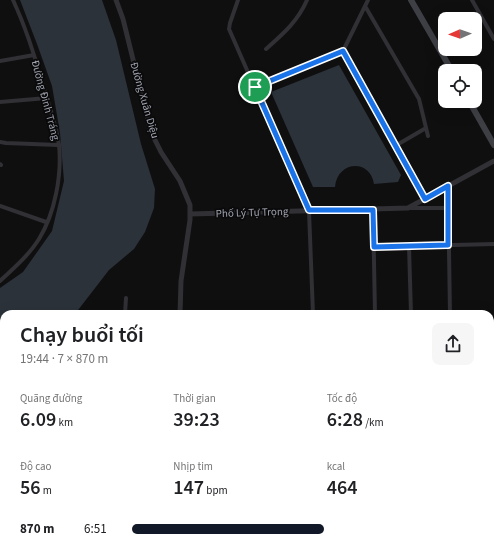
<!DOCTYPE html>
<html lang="vi">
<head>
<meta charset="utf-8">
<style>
	body { margin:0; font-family:"Source Sans 3",sans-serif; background:#f6f6f6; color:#202124; height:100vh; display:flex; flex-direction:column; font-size:15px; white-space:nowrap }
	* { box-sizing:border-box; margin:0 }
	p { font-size:13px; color:#757577 }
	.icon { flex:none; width:22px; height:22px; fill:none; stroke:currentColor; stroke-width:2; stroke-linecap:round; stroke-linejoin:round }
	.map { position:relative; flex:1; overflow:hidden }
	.details { position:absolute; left:0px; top:310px; width:494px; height:242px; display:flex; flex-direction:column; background:#fff; border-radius:12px 12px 0 0; box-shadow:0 4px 16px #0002 }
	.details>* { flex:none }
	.needle { width:26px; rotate:268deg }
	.fabs { position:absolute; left:438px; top:12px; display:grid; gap:8px }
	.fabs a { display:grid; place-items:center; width:44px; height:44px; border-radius:8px; background:#fff; box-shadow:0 4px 16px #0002; font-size:20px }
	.pin { position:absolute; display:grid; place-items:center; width:34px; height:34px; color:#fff; margin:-17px; border:2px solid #fff; border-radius:50%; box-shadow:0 1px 4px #0007 }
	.round { display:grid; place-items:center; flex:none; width:42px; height:42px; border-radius:8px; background:#f6f6f6 }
	.headline { display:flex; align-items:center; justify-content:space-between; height:68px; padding:0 20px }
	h1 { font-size:22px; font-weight:600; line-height:30px }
	.stats { display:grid; grid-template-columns:repeat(3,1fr); gap:6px; height:68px; padding:4px 20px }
	.stats div { display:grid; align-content:center }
	.stats b { font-size:20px; font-weight:600 }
	.stats small { font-size:11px; font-weight:400 }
	.stats p { font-size:11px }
	ul { padding:0 20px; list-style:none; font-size:13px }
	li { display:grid; grid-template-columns:64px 48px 1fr; align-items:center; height:30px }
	li i { height:10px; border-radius:5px; background:#111827 }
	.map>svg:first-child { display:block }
	.water { fill:#2b323a }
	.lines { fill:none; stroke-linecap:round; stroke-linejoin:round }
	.minor { stroke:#303035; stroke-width:4 }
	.tertiary { stroke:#303035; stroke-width:5 }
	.secondary { stroke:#3e3f45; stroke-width:6 }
	.route-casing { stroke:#fff; stroke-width:8 }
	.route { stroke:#1a73e8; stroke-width:5 }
	.labels { text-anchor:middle; stroke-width:3.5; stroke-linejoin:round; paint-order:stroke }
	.street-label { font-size:11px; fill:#a1a4b0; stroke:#0a0a0b }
</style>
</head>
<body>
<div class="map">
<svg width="494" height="552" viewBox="0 0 494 552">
	<rect width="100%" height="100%" fill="#0f0f10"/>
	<!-- water -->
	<path class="water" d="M20,0H102L116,40L141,144L155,189L154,208L145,232L134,249L109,270L75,314H4V357L0,359V288L23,272L52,231L64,181L60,133L52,86L37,44Z
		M339,65L401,175L398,182L374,184C370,158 337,161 335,187H313L271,92Z"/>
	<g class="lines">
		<!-- minor -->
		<path class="minor" d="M238,0L230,23L229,29L309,211L313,314
			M472,0L494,39
			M365,6L419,99L428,136
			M266,49C283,34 298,21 307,0
			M343,51L425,199
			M0,61L34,55
			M255,87L343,51L368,0
			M0,102L47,98
			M0,142L6,143L58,145
			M395,146L426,128
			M0,164L1,165
			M448,186L450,314
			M0,206L46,222
			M409,208H448
			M373,210L375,314
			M409,246L411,314
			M374,247L494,244
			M0,281C14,268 29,255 39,239C55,213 62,175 59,145C56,126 49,104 43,86C35,56 26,28 13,0
			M125,314L126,298
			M490,384L494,383
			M490,514H494
			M0,541H4
			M72,548V552
			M100,548L101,552
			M122,548V552
			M193,548V552
			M398,548V552
			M44,552L45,548
			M229,552L230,548
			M250,552V548
			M297,552V548
			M330,552L331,548
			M365,552V548
			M426,552V548
			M460,552V548"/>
		<!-- tertiary -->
		<path class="tertiary" d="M116,0L123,19L151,132L161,152L180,181L190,205V220L181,281L180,314
			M190,214L408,208L494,161
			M490,428H494
			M0,445H4
			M158,548V552"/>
		<!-- secondary -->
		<path class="secondary" d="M411,0L452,71
			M469,101L494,145
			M0,537L4,516"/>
	</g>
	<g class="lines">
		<!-- route casing -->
		<g class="route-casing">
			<path id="route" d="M343,51L425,199L448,186V245L374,247L373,210H309L255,87Z"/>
		</g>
		<!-- route -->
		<use href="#route" class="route"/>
	</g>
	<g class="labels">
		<!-- street labels -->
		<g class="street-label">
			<text transform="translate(46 100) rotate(75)" y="4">Đường Đinh Tráng</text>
			<text transform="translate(145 100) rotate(74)" y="4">Đường Xuân Diệu</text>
			<text transform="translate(252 212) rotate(-2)" y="4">Phố Lý Tự Trọng</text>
		</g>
	</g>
</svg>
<div class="fabs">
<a><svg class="needle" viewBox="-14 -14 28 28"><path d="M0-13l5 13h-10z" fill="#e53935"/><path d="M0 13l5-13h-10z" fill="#757577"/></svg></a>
<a><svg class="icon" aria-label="locate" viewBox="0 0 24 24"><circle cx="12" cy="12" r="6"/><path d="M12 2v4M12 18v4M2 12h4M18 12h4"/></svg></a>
</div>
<div class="pin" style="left:255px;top:87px;background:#1e9e55"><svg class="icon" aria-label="arrive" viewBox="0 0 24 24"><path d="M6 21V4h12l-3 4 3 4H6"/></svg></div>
<section class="details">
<div class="headline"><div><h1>Chạy buổi tối</h1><p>19:44 · 7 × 870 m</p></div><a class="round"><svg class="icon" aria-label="share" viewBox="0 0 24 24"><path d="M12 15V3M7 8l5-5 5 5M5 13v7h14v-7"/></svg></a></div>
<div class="stats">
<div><p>Quãng đường</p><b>6.09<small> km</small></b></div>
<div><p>Thời gian</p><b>39:23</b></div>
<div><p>Tốc độ</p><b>6:28<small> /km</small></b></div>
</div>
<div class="stats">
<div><p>Độ cao</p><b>56<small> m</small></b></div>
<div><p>Nhịp tim</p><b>147<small> bpm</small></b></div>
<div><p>kcal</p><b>464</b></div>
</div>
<ul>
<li><b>870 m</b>6:51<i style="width:56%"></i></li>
</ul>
</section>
</div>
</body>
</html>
